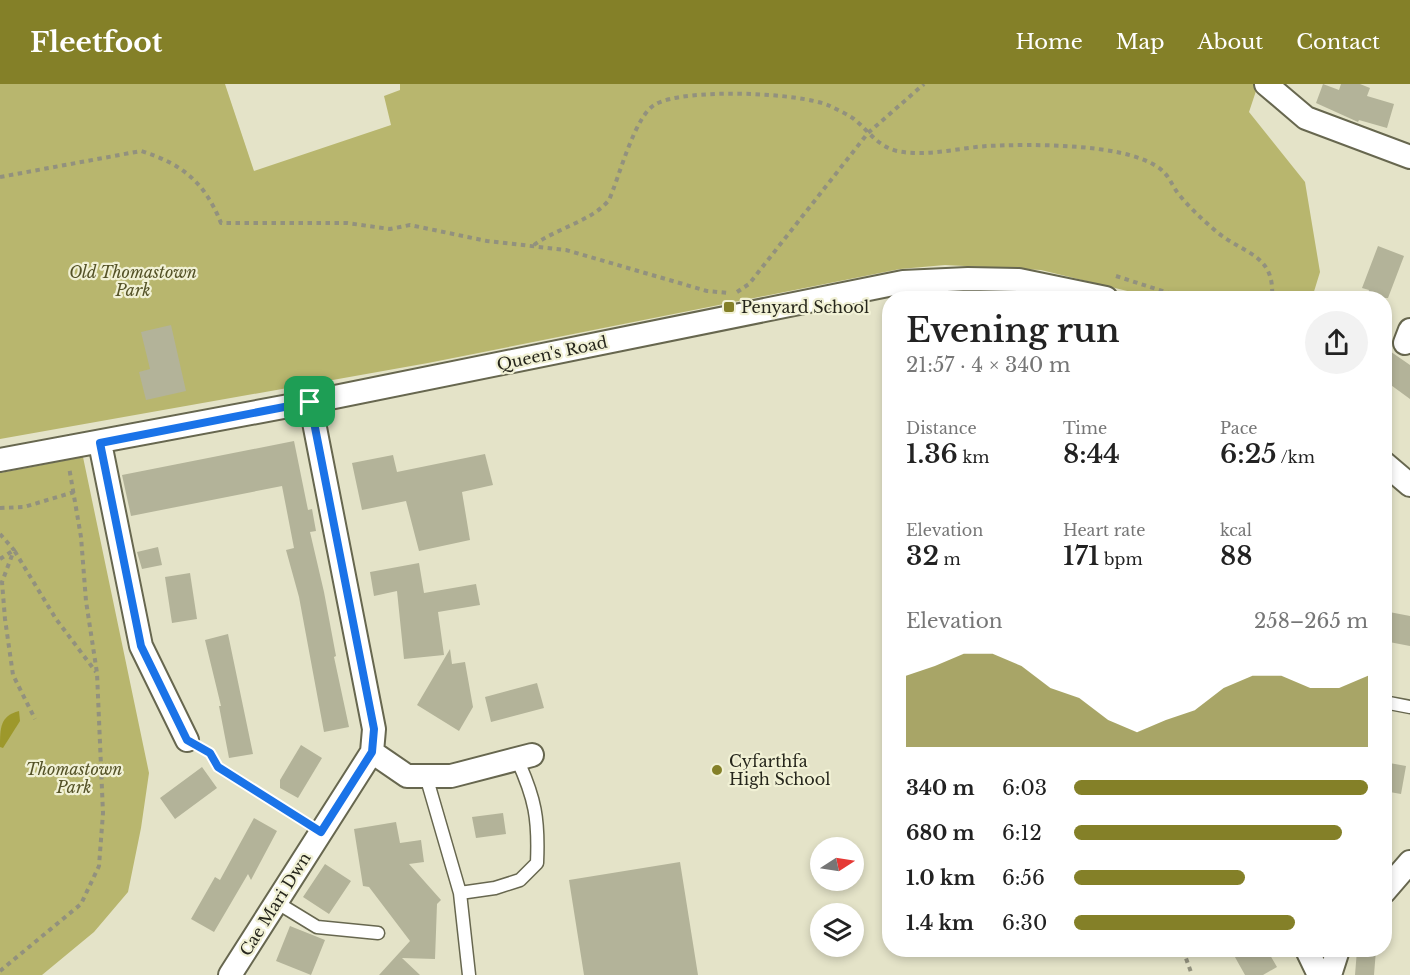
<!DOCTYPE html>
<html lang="en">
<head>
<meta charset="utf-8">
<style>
	body { margin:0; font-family:"Libre Baskerville",serif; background:#f2f2f2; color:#222; height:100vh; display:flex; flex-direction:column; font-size:22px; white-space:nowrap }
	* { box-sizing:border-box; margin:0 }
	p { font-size:20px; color:#767676 }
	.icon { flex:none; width:33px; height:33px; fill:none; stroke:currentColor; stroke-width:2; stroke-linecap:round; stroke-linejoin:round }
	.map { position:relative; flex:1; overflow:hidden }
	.panel { position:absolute; left:882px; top:207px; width:510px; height:666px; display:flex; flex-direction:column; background:#fff; border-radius:24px; box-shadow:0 3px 9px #0003 }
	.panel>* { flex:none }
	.needle { width:39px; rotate:78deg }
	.buttons { position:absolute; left:810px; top:753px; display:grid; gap:12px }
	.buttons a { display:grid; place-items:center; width:54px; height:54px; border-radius:50%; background:#fff; box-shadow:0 3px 9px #0003; font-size:30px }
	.pin { position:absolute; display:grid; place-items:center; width:51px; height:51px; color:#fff; margin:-26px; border-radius:12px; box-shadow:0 3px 9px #0006 }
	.round { display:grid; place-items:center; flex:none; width:63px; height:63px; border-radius:32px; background:#f2f2f2 }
	.headline { display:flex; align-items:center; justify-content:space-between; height:102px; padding:0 24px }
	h1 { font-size:33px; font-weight:600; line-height:45px }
	.figures { display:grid; grid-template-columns:repeat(3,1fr); gap:9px; height:102px; padding:6px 24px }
	.figures div { display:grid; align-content:center }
	.figures b { font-size:26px; font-weight:600 }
	.figures small { font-size:16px; font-weight:400 }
	.figures p { font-size:16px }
	.chart { height:168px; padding:12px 24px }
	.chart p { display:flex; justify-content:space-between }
	.chart svg { width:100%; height:108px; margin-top:6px; fill:#848028; opacity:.7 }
	ul { padding:0 24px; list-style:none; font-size:20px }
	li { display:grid; grid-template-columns:96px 72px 1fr; align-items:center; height:45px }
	li i { height:15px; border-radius:8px; background:#848028 }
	header { display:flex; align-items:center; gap:36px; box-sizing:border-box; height:84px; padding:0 30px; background:#848028; color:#fff }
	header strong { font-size:28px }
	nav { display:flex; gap:33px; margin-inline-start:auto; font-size:21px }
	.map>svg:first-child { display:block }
	.green { fill:#b8b66e }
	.water { fill:#9d982b }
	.building { fill:#b3b399 }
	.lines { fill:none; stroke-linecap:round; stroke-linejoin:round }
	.service-casing { stroke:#67674f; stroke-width:15 }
	.minor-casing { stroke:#67674f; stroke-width:26 }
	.path { stroke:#92917e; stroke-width:4; stroke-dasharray:4.5 4.5; stroke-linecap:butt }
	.service { stroke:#fff; stroke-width:12 }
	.minor { stroke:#fff; stroke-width:22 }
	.route-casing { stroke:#fff; stroke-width:12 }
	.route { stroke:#1a73e8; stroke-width:8 }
	.poi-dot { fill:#848028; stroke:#f1f1d5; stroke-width:2 }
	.labels { text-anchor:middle; stroke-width:4.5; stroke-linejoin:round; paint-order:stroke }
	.park-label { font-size:16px; font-style:italic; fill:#545227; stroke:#f1f1d5 }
	.poi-label { font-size:16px; fill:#26261c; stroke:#f1f1d5; text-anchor:start }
	.street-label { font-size:16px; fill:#26261c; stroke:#f1f1d5 }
</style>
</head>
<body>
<header>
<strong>Fleetfoot</strong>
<nav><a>Home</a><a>Map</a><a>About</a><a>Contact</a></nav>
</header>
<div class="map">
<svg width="1410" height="891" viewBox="0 0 1410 891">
	<rect width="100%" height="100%" fill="#e4e3c8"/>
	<!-- green -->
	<path class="green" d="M0,0H225L254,87L391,41L384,12L400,6V0H1255L1257,4L1249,28L1305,98L1320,188L1312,214H1156L1041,186L945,181L900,185L428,279L0,355Z
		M83,373L149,689L141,744L128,808L94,848L42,891H0V389Z"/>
	<!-- water -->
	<path class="water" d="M19,627L20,637L3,664L0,663C0,644 0,632 19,627Z"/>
	<!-- building -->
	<path class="building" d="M1323,0L1339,6L1341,0H1360L1370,4L1367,12L1394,20L1387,44L1359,36L1358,38L1316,19Z
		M1378,162L1404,172L1388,214H1366L1369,206L1362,204Z
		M171,241L186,307L146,316L139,288L150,285L141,248Z
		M1384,263L1410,281V315L1384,296Z
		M294,357L308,426L312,425L316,447L310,448L324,508L336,572L334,573L349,643L324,648L299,513L286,466L294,464L282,402L131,432L122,391Z
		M485,370L493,401L462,408L470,456L419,467L406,417L362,426L352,379L393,371L397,388Z
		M158,463L162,481L142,485L137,468Z
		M419,479L424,509L476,500L480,521L438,528L444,571L404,575L397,507L374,512L370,488Z
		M190,489L197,535L172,539L165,493Z
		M1384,527L1410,532V562L1384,557Z
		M228,550L253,670L229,674L219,622H221L205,556Z
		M450,565L452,580L465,578L473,623L459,647L417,621Z
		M537,599L544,624L491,638L485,613Z
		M301,661L322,674L298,714L280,704V696Z
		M1384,678L1406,682L1401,710L1384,707Z
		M202,683L217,704L175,735L160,714Z
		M503,729L506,750L476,754L472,733Z
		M254,734L277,747L251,796L248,790L214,848L191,835L215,793L220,796Z
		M396,738L400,759L421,756L424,778L409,780L441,816L437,820L435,875L402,874L420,891H379L410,857L369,803L363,802L354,745Z
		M680,778L698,891H584L569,796Z
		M325,780L351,797L329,830L303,813Z
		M290,842L325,856L311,891L276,877Z
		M1231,866H1267L1277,883L1263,891H1245Z
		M1357,866H1376L1374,891H1355Z"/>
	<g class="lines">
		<!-- service casing -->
		<g class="service-casing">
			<path id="service" d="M1384,618L1410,623
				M426,692L460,809L469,891
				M460,809L495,804L520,796L537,779C539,735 535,714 517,675
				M276,818L317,843L378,849"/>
		</g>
		<!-- minor casing -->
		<g class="minor-casing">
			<path id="minor" d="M1266,0L1306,34L1410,73
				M1405,259L1410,246
				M100,359L141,562L187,656
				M0,376L310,318L903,198L968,195L1019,196L1106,214
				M1384,379L1410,401
				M372,668L407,692H451L532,671
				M1384,808L1410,778
				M1307,866L1319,891
				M230,891L372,668L374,645L310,318
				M1330,891L1338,866"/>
		</g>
		<!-- path -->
		<path class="path" d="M0,93L141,67C183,80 205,99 221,139H347L390,145L410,141L487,157L566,166L707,207L729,209
			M534,161C557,144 592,137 609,116C619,94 635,30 656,20C685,4 800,8 830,22C838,26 847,30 854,35C869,47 877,62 897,67C926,73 958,64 987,62C1031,60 1120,59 1156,82C1170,90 1171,102 1181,113C1192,126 1204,137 1217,148C1245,171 1275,170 1272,214
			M1116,192L1184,214
			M737,208L749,200L868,49L924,0
			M0,424L24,423L74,408
			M0,450L14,466L2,498L5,535L13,591L35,635
			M0,475L14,466L56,535L96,588
			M206,666L218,683L303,737
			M1183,866L1192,891
			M0,887L81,820L99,782L103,729L97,589L86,517L81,453L69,383"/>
		<!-- service -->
		<use href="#service" class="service"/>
		<!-- minor -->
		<use href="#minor" class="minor"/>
	</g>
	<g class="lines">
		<!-- route casing -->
		<g class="route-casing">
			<path id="route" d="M310,318L374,645L372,668L321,748L218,683L210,669L187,656L141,562L100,359Z"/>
		</g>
		<!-- route -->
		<use href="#route" class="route"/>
	</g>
	<!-- markers -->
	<g class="poi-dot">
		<rect x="723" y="217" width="12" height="12" rx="3"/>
		<circle cx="717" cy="686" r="6"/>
	</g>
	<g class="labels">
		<!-- park labels -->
		<g class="park-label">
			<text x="133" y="194">Old Thomastown<tspan x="133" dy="18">Park</tspan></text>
			<text x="74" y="691">Thomastown<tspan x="74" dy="18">Park</tspan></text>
		</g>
		<!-- poi labels -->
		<g class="poi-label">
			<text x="741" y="229">Penyard School</text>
			<text x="729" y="683">Cyfarthfa<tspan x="729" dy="18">High School</tspan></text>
		</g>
		<!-- street labels -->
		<g class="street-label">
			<text transform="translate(552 269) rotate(-12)" y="6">Queen's Road</text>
			<text transform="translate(275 820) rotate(-58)" y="6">Cae Mari Dwn</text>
		</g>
	</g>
</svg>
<div class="buttons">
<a><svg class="needle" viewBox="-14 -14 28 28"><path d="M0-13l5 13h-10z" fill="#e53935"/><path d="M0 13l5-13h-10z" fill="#767676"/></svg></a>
<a><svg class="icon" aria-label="layers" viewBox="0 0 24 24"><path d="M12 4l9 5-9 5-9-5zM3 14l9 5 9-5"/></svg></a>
</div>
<div class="pin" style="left:310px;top:318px;background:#1e9e55"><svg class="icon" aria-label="arrive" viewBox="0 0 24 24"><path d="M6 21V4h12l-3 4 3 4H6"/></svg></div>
<section class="panel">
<div class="headline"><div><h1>Evening run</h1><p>21:57 · 4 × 340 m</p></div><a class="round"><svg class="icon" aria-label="share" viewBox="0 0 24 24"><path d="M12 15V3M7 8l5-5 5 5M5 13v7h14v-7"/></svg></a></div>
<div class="figures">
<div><p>Distance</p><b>1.36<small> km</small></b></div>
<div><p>Time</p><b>8:44</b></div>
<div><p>Pace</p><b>6:25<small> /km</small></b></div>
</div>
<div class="figures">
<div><p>Elevation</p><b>32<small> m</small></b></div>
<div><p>Heart rate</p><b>171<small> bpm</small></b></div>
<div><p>kcal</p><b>88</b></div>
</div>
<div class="chart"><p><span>Elevation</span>258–265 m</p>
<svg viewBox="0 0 160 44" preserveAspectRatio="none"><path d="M0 44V15L10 11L20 6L30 6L40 11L50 20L60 24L70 33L80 38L90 33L100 29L110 20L120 15L130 15L140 20L150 20L160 15V44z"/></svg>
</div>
<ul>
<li><b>340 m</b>6:03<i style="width:100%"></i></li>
<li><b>680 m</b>6:12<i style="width:91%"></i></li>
<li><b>1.0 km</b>6:56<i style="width:58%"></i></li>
<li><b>1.4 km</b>6:30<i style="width:75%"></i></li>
</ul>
</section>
</div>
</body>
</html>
